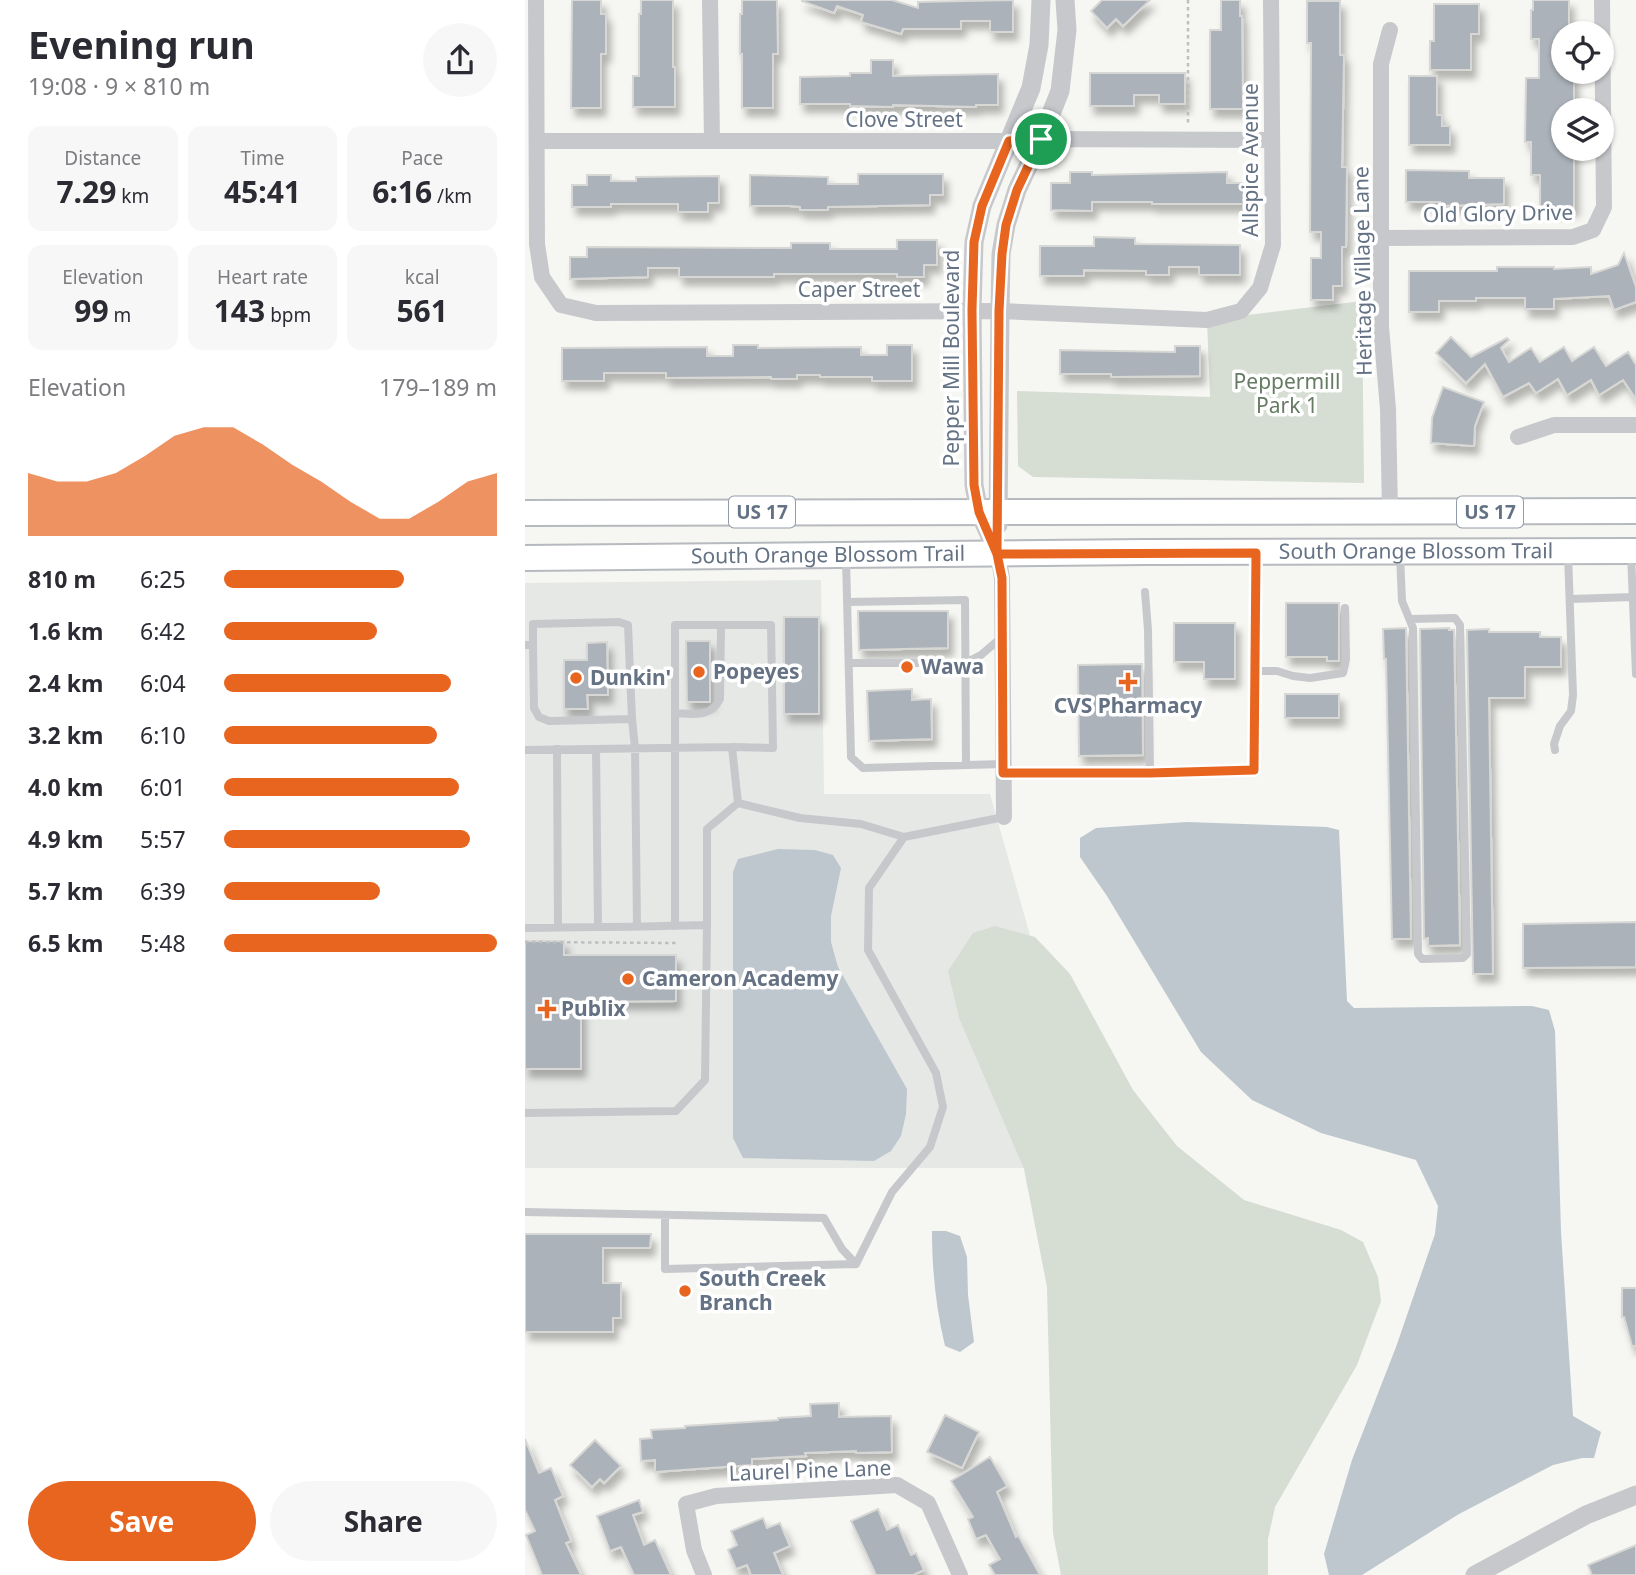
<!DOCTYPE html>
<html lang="en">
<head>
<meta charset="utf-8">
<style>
	body { margin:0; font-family:"Noto Sans",sans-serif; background:#f7f7f7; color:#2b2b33; height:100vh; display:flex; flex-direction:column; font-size:26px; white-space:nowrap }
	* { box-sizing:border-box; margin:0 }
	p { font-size:23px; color:#7c7c81 }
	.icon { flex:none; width:38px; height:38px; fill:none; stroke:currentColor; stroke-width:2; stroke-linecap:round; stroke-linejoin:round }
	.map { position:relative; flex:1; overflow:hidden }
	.side { display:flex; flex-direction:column; background:#fff; width:525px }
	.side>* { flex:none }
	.fabs { position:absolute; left:1026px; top:21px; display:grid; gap:14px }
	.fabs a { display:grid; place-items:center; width:63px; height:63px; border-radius:50%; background:#fff; box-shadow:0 2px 5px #0004; font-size:35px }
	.pin { position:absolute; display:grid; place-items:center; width:60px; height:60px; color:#fff; margin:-30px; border:4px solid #fff; border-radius:50%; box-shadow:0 2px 7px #0007 }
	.round { display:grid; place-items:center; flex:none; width:74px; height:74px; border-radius:37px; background:#f7f7f7 }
	.overview { display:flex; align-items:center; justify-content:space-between; height:119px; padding:0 28px }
	h1 { font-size:38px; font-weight:700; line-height:52px }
	.metrics { display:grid; grid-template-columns:repeat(3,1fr); gap:10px; height:119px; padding:7px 28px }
	.metrics div { display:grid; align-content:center; border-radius:14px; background:#f7f7f7; text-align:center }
	.metrics b { font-size:30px; font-weight:700 }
	.metrics small { font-size:19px; font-weight:400 }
	.metrics p { font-size:19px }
	.chart { height:196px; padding:14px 28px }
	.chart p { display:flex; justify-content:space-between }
	.chart svg { width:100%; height:126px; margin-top:7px; fill:#e86520; opacity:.7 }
	.button { display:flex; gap:14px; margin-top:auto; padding:14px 28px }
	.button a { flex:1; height:80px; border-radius:42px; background:#e86520; color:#fff; font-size:28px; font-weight:700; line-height:80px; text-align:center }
	.button a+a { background:#f7f7f7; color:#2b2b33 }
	ul { padding:0 28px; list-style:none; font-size:23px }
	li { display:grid; grid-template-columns:112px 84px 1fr; align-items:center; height:52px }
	li i { height:18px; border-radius:9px; background:#e86520 }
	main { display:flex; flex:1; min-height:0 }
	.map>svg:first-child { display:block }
	.built { fill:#e6e8e6 }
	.green { fill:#d6ddd3 }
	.water { fill:#bec7ce }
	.building { fill:#abb2b9; stroke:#d7d7d5; stroke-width:2; filter:url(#shadow) }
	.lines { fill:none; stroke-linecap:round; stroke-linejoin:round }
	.primary-casing { stroke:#b6b9be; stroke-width:28 }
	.path { stroke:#bdbfc1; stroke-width:2.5; stroke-dasharray:3.5 3.5; stroke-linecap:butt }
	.service { stroke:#c6c8cc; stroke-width:8 }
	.minor { stroke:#c6c8cc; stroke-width:16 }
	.tertiary { stroke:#c6c8cc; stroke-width:19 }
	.primary { stroke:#fff; stroke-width:24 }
	.route-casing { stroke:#fff; stroke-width:14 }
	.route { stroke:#e86520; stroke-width:9 }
	.poi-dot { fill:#e86520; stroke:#fff; stroke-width:2.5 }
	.labels { text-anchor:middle; stroke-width:7; stroke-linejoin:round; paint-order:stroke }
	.shield { fill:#fff; stroke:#929ca9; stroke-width:2 }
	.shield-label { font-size:19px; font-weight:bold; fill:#647284 }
	.street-label { font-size:21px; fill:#647284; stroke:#fff }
	.park-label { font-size:21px; fill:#657b63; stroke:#fff }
	.poi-label { font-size:21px; font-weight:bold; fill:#647284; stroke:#fff; text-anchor:start }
</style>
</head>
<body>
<main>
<section class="side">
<div class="overview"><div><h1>Evening run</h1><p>19:08 · 9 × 810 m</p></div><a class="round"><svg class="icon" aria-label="share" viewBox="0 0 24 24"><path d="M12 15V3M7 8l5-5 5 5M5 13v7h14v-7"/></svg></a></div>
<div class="metrics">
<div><p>Distance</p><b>7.29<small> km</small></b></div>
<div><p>Time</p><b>45:41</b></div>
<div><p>Pace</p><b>6:16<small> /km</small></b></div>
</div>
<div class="metrics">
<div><p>Elevation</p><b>99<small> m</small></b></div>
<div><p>Heart rate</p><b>143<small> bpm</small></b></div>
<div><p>kcal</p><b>561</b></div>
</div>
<div class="chart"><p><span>Elevation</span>179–189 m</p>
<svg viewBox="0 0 160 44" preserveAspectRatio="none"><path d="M0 44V22L10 25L20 25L30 22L40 16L50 9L60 6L70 6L80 12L90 19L100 25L110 32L120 38L130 38L140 32L150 25L160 22V44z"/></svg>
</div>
<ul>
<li><b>810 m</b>6:25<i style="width:66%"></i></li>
<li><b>1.6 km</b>6:42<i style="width:56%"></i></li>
<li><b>2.4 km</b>6:04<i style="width:83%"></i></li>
<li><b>3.2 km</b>6:10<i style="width:78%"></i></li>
<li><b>4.0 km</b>6:01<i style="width:86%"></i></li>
<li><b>4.9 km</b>5:57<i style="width:90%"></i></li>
<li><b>5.7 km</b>6:39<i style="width:57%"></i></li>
<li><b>6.5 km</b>5:48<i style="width:100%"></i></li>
</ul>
<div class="button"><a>Save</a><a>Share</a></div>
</section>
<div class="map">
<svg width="1111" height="1575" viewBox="0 0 1111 1575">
	<defs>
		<filter id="shadow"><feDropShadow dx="4.5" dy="8" stdDeviation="3.5" flood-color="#0004"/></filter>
	</defs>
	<rect width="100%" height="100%" fill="#f6f6f2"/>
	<!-- built -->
	<path class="built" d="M296,580L299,794H465L571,1168H0V583Z"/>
	<!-- green -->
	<path class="green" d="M837,301L839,483L508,477L493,466L492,391L685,397L682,320Z
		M470,926L510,937L545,974L608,1090L652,1146L719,1200L816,1230L838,1242L853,1277L856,1301L832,1365L750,1507L743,1539V1575H536L528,1533L522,1287L499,1169L434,1018L423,971L448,933Z"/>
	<!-- water -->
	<path class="water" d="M662,822L802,827L814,830L822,1001L829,1008L1007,1006L1024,1010L1030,1031L1036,1232L1048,1416L1076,1432L1069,1458H1057L1028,1465L934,1514L837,1575H804L799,1554L827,1460L871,1347L910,1234L913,1206L891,1160L796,1133L727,1100L676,1052L582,896L555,857V838L571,828Z
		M253,849L290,850L308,855L316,868L306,916V942L313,967L382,1089L381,1114L376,1136L366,1151L349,1161L218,1158L208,1138V872L213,859Z
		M407,1231H421L435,1236L442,1257L443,1295L449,1342L435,1352L420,1346C411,1309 407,1270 407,1231Z"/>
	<!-- building -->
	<path class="building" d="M47,0H76V14H81V54H76V108H46Z
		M116,0H148V67H150V107H108V76H114V14H116Z
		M217,0H252L253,54H248V108H217V54H215V14H217Z
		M277,0H367L393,8V2L488,0V32H465V21H436V29H378L376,34L336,22L338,15L312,6L309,13L277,1Z
		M577,0H625L598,26L591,19L582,28L566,11Z
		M696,0H715V16H717L718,109H685V30H696Z
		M1008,0H1044V33H1038V72H1046V78H1049V108H1038V149H1049V208H1015V175H1006V142H1000L1001,78H1014V39H1006V10H1008Z
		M782,1H815V55H819L817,167H822L821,247H817V286H808V300H786V258H796V232H785L786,43H782Z
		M909,4H954V34H946V70H905V41H909Z
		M346,60H368V76L473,74V105H451V107L368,105V107L325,106V104H275V77L325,76V73H346Z
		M565,73H660V104H634V95H609V106H565Z
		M884,76H912V115H917V126H925V145H884Z
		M881,170L944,171V178H979V204L915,206V202H881Z
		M545,172H567V175L702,172V183H719V204H627V202H567V211L526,210V183H545Z
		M333,174H418V195H405V205L303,207V210H275V207L265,206H225V175L303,177V184H333Z
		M62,175H86V181H111V177L194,176V203H183V212H153V204H86V207H47V185H62Z
		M569,237L610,238V244L715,245V275H674V267H644V275H621V271L559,270V276H515V246H569Z
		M372,240H412V265H399V277H372V274H249V277H154V268H123V277L45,279V257H62V247L266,248V243H305V249H372Z
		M1099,253L1111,287V302L1089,310L1084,296L1029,299V309H1000V298H951V301H914V312H884V271H972V267H1029V269L1066,267V274L1093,265Z
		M926,337L946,357L982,338L984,340L976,348L984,362L1006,348L1015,362L1039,347L1047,361L1069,347L1081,366L1103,352L1111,365V399L1098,380L1074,395L1066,380L1042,395L1033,379L1011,393L1004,383L978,397L960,364L941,383L911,353Z
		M208,345H233V348L336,347V355H362V345H387V381H347V377H295V375H272V379H246V377L141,378V373H79V381H37V348L182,347V356H208Z
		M650,346H675V376L586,377V374H535V350L650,352Z
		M918,387L959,402L950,426L949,446L906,443L907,418Z
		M761,603H814V661H802V657H761Z
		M333,611H423V648L334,650Z
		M259,617H294V714H259Z
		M649,623H710V679H679V662H649Z
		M881,628L886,939H867L861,659H859L858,629Z
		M924,628V630H929L935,945L903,946V938L899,939L895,629Z
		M964,629V632H1015V637H1036V667H1000V698H964L968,974H948L942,630Z
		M161,641H185V702H162Z
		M82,642L83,695H62L63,709H39V660H62V643Z
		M617,664L618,755L554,756L553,665Z
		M387,689V700L406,699L407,739L344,741L342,691Z
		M760,694H814V718H760Z
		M1111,922V967L998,968V924Z
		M0,941H39V955H151V1001L56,1002V1069H0Z
		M0,1234H126L125,1248H78V1283H96V1318H88V1332H0Z
		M1097,1288H1111V1346H1107L1099,1317H1097Z
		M314,1403V1417L366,1416L367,1452L331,1453V1451L280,1453L281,1456L227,1459V1465L130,1472V1460L116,1461L115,1439L127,1438L126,1430L160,1428V1426L253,1420V1418L286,1416L285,1404Z
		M420,1415L454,1432L437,1468L402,1452Z
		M0,1439L14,1473L26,1468L38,1496L30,1500L46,1541L41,1543L56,1575H17L1,1535L10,1531L0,1510Z
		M70,1440L96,1466L79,1483L75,1479L67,1487L45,1465Z
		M465,1457L482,1486L472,1492L491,1537L493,1535L515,1575H470L464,1565L475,1559L461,1535L451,1539L443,1519L448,1517L426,1481Z
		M114,1500L118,1512L108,1515L119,1545L130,1540L146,1575H109L96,1547L85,1551L72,1516Z
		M353,1509L362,1530L373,1525L386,1555L391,1553L399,1570L388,1575H351L326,1521Z
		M238,1518L242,1528L255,1523L265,1546L249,1553L258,1575H226L222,1565L211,1569L203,1550L212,1545L206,1531Z
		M1111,1545V1575H1067L1063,1565Z"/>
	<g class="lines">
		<!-- primary casing -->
		<g class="primary-casing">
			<g id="primary">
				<path d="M0,513L1111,511"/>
				<path id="s1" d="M0,558L620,552L1111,551"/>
			</g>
		</g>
		<!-- path -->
		<path class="path" d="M663,0V124
			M0,942L152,943"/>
		<!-- service -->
		<path class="service" d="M1106,554L1111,674
			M875,555L877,601L888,628L893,954L897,959L938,958L942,954L935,625L930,618L885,619
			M321,558L326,757L338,768L478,764
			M620,592L623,630L625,773
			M1045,599L1108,597
			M322,602L440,600L441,765
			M0,645H8L9,708L14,717L24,721L107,719L103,625L94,622L8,624V645
			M324,663H440L456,655L477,637
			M730,671H752L768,676L785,678L818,673L821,659L820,608
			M151,713C169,714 185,718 195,699L196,625
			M107,719L110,748L112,926
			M32,749L33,927
			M71,749L73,927
			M0,750L207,747
			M1030,750L1029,744L1035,726L1046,711L1048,695L1043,554
			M478,773H625L729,770L731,556
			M213,803L275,818L336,824L379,837
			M0,928L73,927C109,927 145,926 182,925V829L213,803L207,747L248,748L246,625H150V926
			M0,1113L151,1111L180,1080L182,925
			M0,1212L299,1218L317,1249L331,1264
			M140,1215V1269L331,1264
			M331,1264L367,1192L405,1147L418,1107L411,1073L343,950L344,888L379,837L479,817"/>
		<!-- minor -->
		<path class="minor" d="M11,0L12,244L17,277L36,305L71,313L475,311L682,320L716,311L735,288L748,245L746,0
			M185,0L187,141
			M12,141H484L516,139L746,140
			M856,238L1048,237L1068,230L1079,207L1077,0
			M993,437L1029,425H1111
			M865,512L863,409L856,327V64L865,30
			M473,554L477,578L479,817
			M179,1575L169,1550L161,1504L191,1496L372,1485L403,1503L435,1575"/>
		<!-- tertiary -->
		<path class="tertiary" d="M473,525L475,311L476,254L481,225L492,190L516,139L535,91L542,30L540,0
			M473,554L454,512L449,485L447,310L449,242L457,206L506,88L514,45L516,0
			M950,1575L1061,1515L1111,1495"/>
		<!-- primary -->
		<use href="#primary" class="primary"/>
	</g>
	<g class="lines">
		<!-- route casing -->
		<g class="route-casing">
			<path id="route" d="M516,139L492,190L481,225L477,254L474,311L472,554L477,578L478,773H625L729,770L731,553L472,554L454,512L449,485L447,310L449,242L457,206L484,141L516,139"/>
		</g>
		<!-- route -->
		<use href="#route" class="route"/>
	</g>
	<!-- markers -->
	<g class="poi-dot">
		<circle cx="382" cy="667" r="7"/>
		<circle cx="174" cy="672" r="7"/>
		<circle cx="51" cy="678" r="7"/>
		<path d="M599.5 671.5h7v7h7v7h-7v7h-7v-7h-7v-7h7z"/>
		<circle cx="103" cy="979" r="7"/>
		<path d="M18.5 998.5h7v7h7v7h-7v7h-7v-7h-7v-7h7z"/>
		<circle cx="160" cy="1291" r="7"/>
	</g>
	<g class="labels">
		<!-- shield labels -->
		<g class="shield">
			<rect x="204" y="496.5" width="66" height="31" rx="5"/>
			<rect x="932" y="496.5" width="66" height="31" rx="5"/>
		</g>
		<g class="shield-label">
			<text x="237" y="519">US 17</text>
			<text x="965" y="519">US 17</text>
		</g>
		<!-- street labels -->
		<g class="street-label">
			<text x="379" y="127">Clove Street</text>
			<text transform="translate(726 160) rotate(-90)" y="7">Allspice Avenue</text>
			<text transform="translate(973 214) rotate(-1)" y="7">Old Glory Drive</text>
			<text transform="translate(838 271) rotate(-91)" y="7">Heritage Village Lane</text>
			<text x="334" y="297">Caper Street</text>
			<text transform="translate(427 358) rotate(-90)" y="7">Pepper Mill Boulevard</text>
			<text dy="7" stroke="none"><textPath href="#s1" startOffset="891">South Orange Blossom Trail</textPath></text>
			<text dy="7" stroke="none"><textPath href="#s1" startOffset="303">South Orange Blossom Trail</textPath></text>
			<text transform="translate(285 1471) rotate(-2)" y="7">Laurel Pine Lane</text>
		</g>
		<!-- park labels -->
		<g class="park-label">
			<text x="762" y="389">Peppermill<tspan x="762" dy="24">Park 1</tspan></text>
		</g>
		<!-- poi labels -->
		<g class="poi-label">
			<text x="396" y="674">Wawa</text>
			<text x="188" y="679">Popeyes</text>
			<text x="65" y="685">Dunkin'</text>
			<text x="603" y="713" text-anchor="middle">CVS Pharmacy</text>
			<text x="117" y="986">Cameron Academy</text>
			<text x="36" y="1016">Publix</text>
			<text x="174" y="1286">South Creek<tspan x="174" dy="24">Branch</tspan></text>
		</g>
	</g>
</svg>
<div class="fabs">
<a><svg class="icon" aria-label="locate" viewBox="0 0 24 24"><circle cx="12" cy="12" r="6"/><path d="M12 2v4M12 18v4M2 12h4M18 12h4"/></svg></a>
<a><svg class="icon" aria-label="layers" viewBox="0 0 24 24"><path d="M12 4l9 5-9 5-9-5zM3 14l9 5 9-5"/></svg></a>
</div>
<div class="pin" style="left:516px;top:139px;background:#1e9e55"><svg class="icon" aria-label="arrive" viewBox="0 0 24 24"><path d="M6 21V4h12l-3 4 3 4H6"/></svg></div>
</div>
</main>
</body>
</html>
